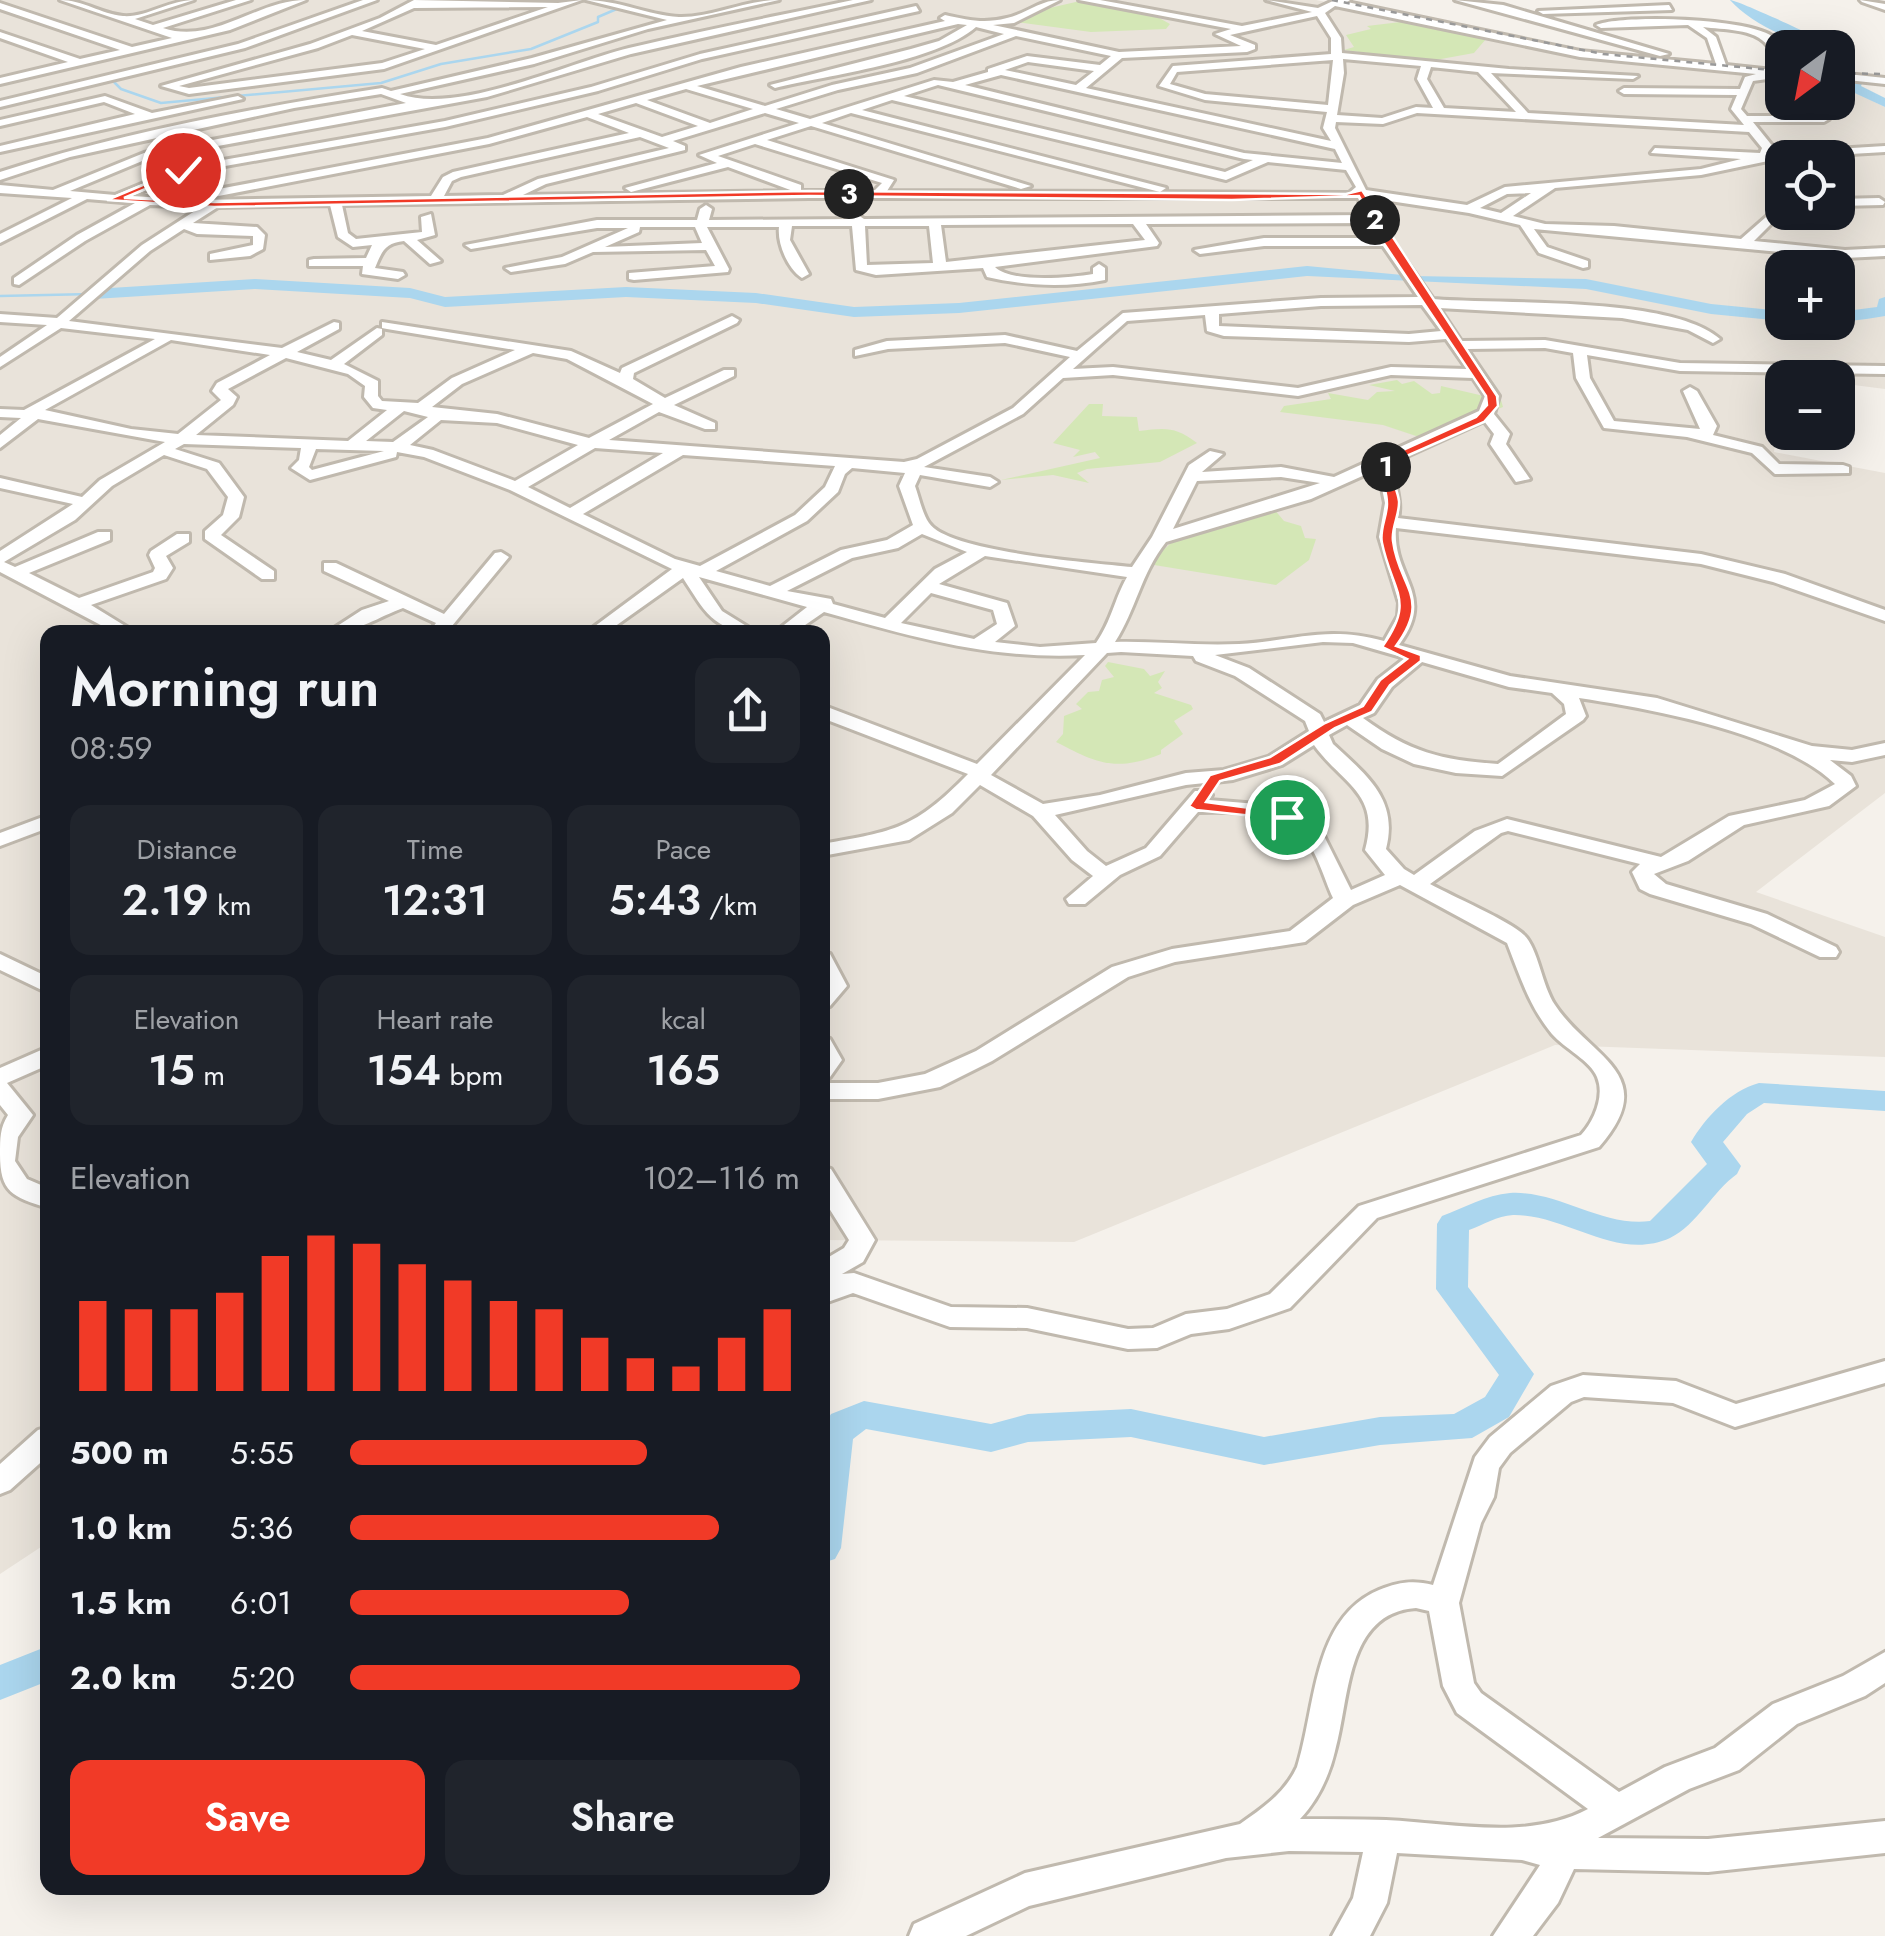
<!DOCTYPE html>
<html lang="en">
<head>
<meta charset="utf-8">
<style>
	body { margin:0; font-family:Jost,sans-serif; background:#20242c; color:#f1f3f6; height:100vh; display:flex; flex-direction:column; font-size:38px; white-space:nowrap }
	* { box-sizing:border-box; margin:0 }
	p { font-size:32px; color:#9ea1a6 }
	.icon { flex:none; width:55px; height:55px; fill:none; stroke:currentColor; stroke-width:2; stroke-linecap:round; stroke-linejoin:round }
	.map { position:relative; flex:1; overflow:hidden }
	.drawer { position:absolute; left:40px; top:625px; width:790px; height:1270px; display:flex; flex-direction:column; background:#171b24; border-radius:20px; box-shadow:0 10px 40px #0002 }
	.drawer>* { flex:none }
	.needle { width:65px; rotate:212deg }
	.tools { position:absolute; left:1765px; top:30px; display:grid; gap:20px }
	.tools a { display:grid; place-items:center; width:90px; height:90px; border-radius:20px; background:#171b24; box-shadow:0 10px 40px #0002; font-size:50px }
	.pin { position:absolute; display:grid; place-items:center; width:85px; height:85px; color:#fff; margin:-42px; border:5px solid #fff; border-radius:50%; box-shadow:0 2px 10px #0007 }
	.km { position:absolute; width:50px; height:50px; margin:-25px; border-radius:50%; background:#222; color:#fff; font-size:28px; line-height:50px; text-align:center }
	.round { display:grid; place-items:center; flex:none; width:105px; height:105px; border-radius:20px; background:#20242c }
	.overview { display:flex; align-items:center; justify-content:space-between; height:170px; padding:0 30px }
	h1 { font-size:55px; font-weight:600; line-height:75px }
	.figures { display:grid; grid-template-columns:repeat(3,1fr); gap:15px; height:170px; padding:10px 30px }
	.figures div { display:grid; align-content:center; border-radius:20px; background:#20242c; text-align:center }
	.figures b { font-size:42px; font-weight:600 }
	.figures small { font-size:28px; font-weight:400 }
	.figures p { font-size:28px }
	.chart { height:280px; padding:20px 30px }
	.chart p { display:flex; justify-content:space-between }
	.chart svg { width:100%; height:180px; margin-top:10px; stroke:#f13a27; stroke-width:6 }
	.cta { display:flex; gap:20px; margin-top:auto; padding:20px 30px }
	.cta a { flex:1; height:115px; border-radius:20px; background:#f13a27; color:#fff; font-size:40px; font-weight:600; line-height:115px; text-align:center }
	.cta a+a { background:#20242c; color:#f1f3f6 }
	ul { padding:0 30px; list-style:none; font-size:32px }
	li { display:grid; grid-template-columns:160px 120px 1fr; align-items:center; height:75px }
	li i { height:25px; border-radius:12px; background:#f13a27 }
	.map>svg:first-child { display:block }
	.residential { fill:#e9e3da; fill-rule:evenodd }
	.green { fill:#d4e7b6 }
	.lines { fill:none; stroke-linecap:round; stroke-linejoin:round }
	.stream { stroke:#abd6ee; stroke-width:2.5 }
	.river { fill:#abd6ee; fill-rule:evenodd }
	.minor-casing { stroke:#c0b9ae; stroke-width:6 }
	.minor { fill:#fff; fill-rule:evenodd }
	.rail { stroke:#999; stroke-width:2.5; stroke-dasharray:6 6; stroke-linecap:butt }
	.route { fill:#f13a27; stroke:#fff; stroke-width:2.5 }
</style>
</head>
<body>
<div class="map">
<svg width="1885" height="1936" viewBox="0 0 1885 1936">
	<rect width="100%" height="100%" fill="#f5f1eb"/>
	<!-- residential -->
	<path class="residential" d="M0,0H1316L1607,59L1782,78V102H1838V84L1885,107V389L1838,383V378H1782L1774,452L1885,473V793L1756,892L1885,937V1057L1555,1045L1074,1242L823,1240L822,632H48L47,1543L0,1574ZM1782,158H1838V212H1782ZM1782,268H1838V322H1782Z"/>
	<!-- green -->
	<path class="green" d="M1080,1L1152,14L1170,24L1166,29L1091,32L1016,22L1041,10Z
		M1409,21L1486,39L1474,53L1430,61L1344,50L1354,47L1346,35L1371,29L1367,26Z
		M1397,380L1402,384L1414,381L1432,394L1440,393L1441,386L1501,400L1503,407L1422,438L1383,425L1280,412L1284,406L1331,399L1328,393L1368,400L1377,392L1395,391L1369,385Z
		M1089,404H1103L1102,416L1137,417L1139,431C1165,428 1175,426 1197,443L1160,462L1087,469L1077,473L1089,483L1053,475L1001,480L1100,458L1095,452L1073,457L1080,450L1053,443Z
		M1274,509L1284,521L1301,526L1305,538L1316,539L1309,560L1276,585L1148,564L1182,533Z
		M1108,662L1144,669L1150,676L1165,671L1158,682L1162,688L1154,693L1191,705L1193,709L1174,721L1183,734L1161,750V754C1114,773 1095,762 1056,742L1063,734L1064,716L1082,709L1076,704L1088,692L1099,691L1102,680L1114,677L1105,666Z"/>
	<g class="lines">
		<!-- stream -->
		<path class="stream" d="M114,82L121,89L161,103L381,83L441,64L531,49L598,22V17L619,8
			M0,296L92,294"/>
		<!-- river -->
		<path class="river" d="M1730,0C1737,0 1825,40 1835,48C1802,48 1752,25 1730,0Z
			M1856,79H1864L1861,86L1885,98V107L1846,89V83Z
			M1307,266L1413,276L1586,279L1711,304L1782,311V321L1711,314L1586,289L1307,276L959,313L854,317L756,303L626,297L445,307L410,298L255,289L94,299L86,294L94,289L255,279L410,288L445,297L626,287L756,293L854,307L959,303Z
			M1885,297V316C1869,319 1851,321 1836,322L1838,312L1877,307L1879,299Z
			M1759,1083L1885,1091V1111L1764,1103L1747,1114L1723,1142L1741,1166L1737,1174C1713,1191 1697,1225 1670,1238C1617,1262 1566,1214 1513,1215C1497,1216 1483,1225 1469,1230L1468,1287L1534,1374L1509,1417L1472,1438L1380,1445L1264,1465L1131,1437L1028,1442L991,1452L866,1429L853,1439L841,1548L835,1559L822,1563V1429L831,1414L864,1401L991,1424L1028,1414L1131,1409L1264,1437L1380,1417L1454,1414L1485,1397L1499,1375L1436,1289L1437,1224L1442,1216C1464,1208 1486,1195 1510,1193C1558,1190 1601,1227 1650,1221L1707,1164L1691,1142C1706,1117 1730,1091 1759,1083Z
			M48,1646V1681L0,1700V1665Z"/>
		<!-- minor casing -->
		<g class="minor-casing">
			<path id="minor" d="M60,0C83,0 101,14 123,16C145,18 170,0 194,0L135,19L153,25L236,0H251L163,28C214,45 256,0 306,0L230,30L0,84V78L68,62L0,38V32L80,59L120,50L0,9V3L132,47L172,38Z
				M363,0H377L245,48L0,107V101L238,44Z
				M414,0L558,3L582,0L384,69L189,94L161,86L310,44L380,18ZM548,7L436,45L362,31L414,8ZM352,35L425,49L382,63L189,88L179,86L318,48Z
				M586,0C618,0 647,15 679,17C711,18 745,0 779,0L648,29L534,64L400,94C458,115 568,63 629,48C703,30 778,16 853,0H871L631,54L487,97L147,159L70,191L115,195L183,167L445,121L591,87L700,54L916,6L919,11L702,59L598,91L445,127L186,173L132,196L195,200L192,194L488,138L741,67L945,21L940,18L945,15C968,20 984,24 1007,18C1026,14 1040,0 1060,0L1014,23L993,25L1119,52L1241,46L1215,34L1231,29L1079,0H1100L1242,26L1312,12L1266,0L1318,8L1335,0H1350L1347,2L1580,51L1716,64L1707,38L1688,25L1601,28L1596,25C1622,14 1750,18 1773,37C1780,44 1782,56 1782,66C1775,60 1774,54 1768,46C1755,28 1723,30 1703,27L1716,37L1726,65L1782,71V77L1753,81L1741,109L1747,116H1824L1829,119L1824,122H1753L1774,148L1771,153L1885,146V152L1782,158L1701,175L1555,188L1513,216L1545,224L1614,226L1741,239L1782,203L1783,212L1754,241L1845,250L1885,248V256L1845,258L1534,229L1547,247L1588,261V267L1583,268L1539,253L1520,225L1469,213L1370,198L1393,242L1433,299C1502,305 1670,295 1720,339L1713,343L1688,330L1622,318L1439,308L1461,341L1545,340L1680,363L1885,366V374L1680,371L1587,355L1590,378L1614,421L1700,429L1683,391L1690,387L1697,391L1717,426L1713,435L1762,447L1779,464L1843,465L1849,467V473L1775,474L1752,453L1687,437L1604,428L1576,378L1573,353L1545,348L1467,349L1499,396L1494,414L1510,434L1506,444L1530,479L1516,482L1490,444L1494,434L1484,421L1396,461C1391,481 1403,498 1398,518L1701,554L1785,574L1885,610V621L1773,582L1701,564L1396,528C1392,578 1437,594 1399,645L1510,676L1657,698L1812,746L1852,750L1885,743V755L1852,762L1830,760L1851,776L1856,786L1829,806L1744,825L1688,861L1654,874L1666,884L1767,914L1836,947L1839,952L1836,957H1820L1751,924L1650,894L1640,889L1632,872L1640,864L1508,831L1501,833L1430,884C1450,895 1510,921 1524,935C1538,948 1542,986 1555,1005C1589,1057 1663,1074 1599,1147L1377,1218L1290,1308L1229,1329L1191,1334L1157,1348L1128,1349L1027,1328L950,1327L853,1293L822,1304V1261L844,1248L849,1240L822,1197V1166L831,1169L875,1240L863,1262L842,1274L854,1273L951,1307L1027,1308L1128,1329L1153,1328L1186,1314L1227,1309L1270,1294L1359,1206L1581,1135C1594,1121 1605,1096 1597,1077C1591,1061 1564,1048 1552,1034C1529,1006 1520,976 1507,943L1400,885L1353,905L1305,942L1175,962L1128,977L992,1061L940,1087L878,1099H822V1083H878L925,1074L976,1051L1112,967L1172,949L1290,931L1333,898C1324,879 1316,847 1300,833C1276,811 1229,811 1198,812L1160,856L1120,875L1085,904H1069L1066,899L1093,876L1072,860L1033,816L980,785L952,813L909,840L822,856V844C896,831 914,829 968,774L822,718V705L977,764L1085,655C991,660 913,637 824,612L795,632H775L807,607L699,577L722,611L756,632C713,632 704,610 683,578L607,632H587L672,569L510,490L424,457L397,452L396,457L310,480L291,468L299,460L301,448L184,444L175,449L219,463L244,497L239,517L221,535L274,571V579H262L205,539V531L223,515L228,497L207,469L164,455L112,486L75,520L4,562L15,567L98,532H110V540L29,573L79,598L153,572L155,568L149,555L151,551L177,534H189V542L166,556L173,568L166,579L91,605L135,632H114L0,572V551L73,504L0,488V478L82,497L100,480L165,442L38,419L0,448V435L21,418L0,417V409L24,410L155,339L61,328L0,367V357L47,325L0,322V314L57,318L142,245L201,207L150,205L85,241L19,285L14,284V278L77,235L135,203L87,199L0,243V234L72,198L0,193V185L53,190L144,153L406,103L381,94L294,108L70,157L0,180V172C123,132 254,108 382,88L391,91L532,58L667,20ZM1335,6L1580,57L1756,74L1745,77L1740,89L1624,88L1619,91L1624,94L1737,95L1731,109L1744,125L1528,113L1491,73L1633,79L1638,76L1509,69L1342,53L1341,38L1325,13ZM1317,16L1331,38V54L1173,66L1159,86L1205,100L1327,112L1323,128L1331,141L1086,88L1122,58L1247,52L1255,49V45L1230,35ZM958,24L967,25L939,41L911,49L770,85L775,88C828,75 936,62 976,27L1004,34L910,68L832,85L765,106L697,86ZM1016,36L1111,56L1100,65L1027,56L988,69V72L953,82L934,80L810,119L776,109L838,90L917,73ZM1343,59L1421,66L1417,79L1433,108L1416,107L1382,118L1337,115L1344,73ZM1333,60L1328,105L1205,94L1170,84L1177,72ZM1028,62L1094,71L1076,85L1005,70ZM1431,67L1478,72L1516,112L1444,108L1427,79ZM1001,75L1335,149L1342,163L1244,153L965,85ZM938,85L1244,159L1253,160L1225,172L904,96ZM686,89L753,109L710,123L647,100ZM892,100L1226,180L1268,162L1346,170L1356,187L1349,193L887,191L894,180L767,140L811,126L1021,189L1031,186L822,123L851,113L1160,192L1166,188L862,110ZM636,103L698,126L662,137L598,114ZM765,113L799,123L699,155L717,163L625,188L631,192L728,167L793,191L523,195L546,184L685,150V146L673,141ZM1417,113L1749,132L1762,148L1760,153L1655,148L1651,153L1741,159L1701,169L1505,187L1467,205L1366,190L1335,128L1336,122L1383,124ZM587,117L629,133L453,172L443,177L431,196L198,200L489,144ZM640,137L669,148L538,179L503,195L444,196L452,181L461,177ZM755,144L882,183L874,191H801V185L718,156ZM1531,193L1501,213L1480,208L1507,194ZM809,198H1358L1367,215L864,219L858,215L852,219L709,220L712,209L706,205L700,209L697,220H597L465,245L471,249L597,228H628L562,257L505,268L511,272L565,264L593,252L706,250L715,266L629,273V279L634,280L728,272L729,269L707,227H779C777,244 788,269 802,278L809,274L790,240L792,226H852L856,270L876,275L983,268L987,277C1026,286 1065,288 1105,280V268L1099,264L1093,268V274C1069,278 1012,283 995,267L1157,246L1159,243L1146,224L1371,223L1379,238H1264L1194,250L1200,254L1264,246H1383L1418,297L1321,298L1123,313L1077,351L1005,335L887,341L855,350V356L888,349L1005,343L1070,357L1013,408L917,459L904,462L609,440L659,412L705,429H715V423L674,405L734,376V370H724L665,398L633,379L634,373L737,323L739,320L732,316L622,368L620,373L571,351L382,322V328L387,329L515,350L452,378L418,403L382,401L378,396V381L344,364L382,335V329L377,328L331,360L297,352L339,329V323L334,322L282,348L69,321L150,251L184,229L197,234L253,236V245L210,254V260L250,256L263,249L265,235L257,227L193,223L218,207L330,205L338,237L353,247L372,245L366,258L314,259L309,260V266H363L362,274L398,279L405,275L403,272L375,268C382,251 385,243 404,241L430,264L441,261L417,240L435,235L431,214L421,217L422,232L356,239L348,233L342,205ZM1133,224L1145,240L946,262L941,225ZM865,226H929L933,263L867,265ZM640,227H695L702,243L605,247L639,232ZM1422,305L1441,331L1409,334L1219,326V314L1321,306ZM1205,315L1207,331L1224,336L1409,342L1446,339L1467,369L1391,367L1298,388L1113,367L1073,369L1127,321ZM171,340L270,355L217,383L212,391L221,400L178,434L131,429L45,410ZM533,353L567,359L653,404L589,438L497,414L432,407L462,384ZM286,358L348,374L365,386L364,397L373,408L387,410L348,441L196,435L233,405L237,397L228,389ZM1113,375L1298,396L1391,375L1473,378L1485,396L1479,411L1334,477L1281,467L1202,472L1223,454L1210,451L1189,465L1152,537L1132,567C1094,563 948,552 929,523C922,513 919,497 915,486L920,475L990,487L998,482L990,477L924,467L1023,414L1063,378ZM404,411L428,417L393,442L366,441ZM441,420L497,423L578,445L515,481L433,450L410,445ZM595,448L663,453L570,508L528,487ZM316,449L384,451L312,470L309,467ZM683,455L835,466L825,487L795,515L700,566L675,559L583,514ZM852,468L905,473L899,486L913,525L887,540L841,550L770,586L716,571L807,521L838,492L845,474ZM1378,469L1385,503L1379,537L1399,603L1398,616L1384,641C1326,625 1294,641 1239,644C1197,646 1156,641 1115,642C1136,610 1141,573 1166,542L1311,499ZM1281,477L1320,483L1173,529L1197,481ZM922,534L967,552L935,569L885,618L833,604L831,599L787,591L852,558L898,548ZM985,556L1127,577C1114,600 1112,620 1096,643L1040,647L995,642L1015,626L1007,603L939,584ZM931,593L993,610L997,624L974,639L901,623ZM1323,642L1353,643L1405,658L1378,679L1360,705L1324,722L1320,714L1249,668L1215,655ZM1121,652L1193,656L1196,661L1235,676L1305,721L1309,731L1268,757L1224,770L1186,773L1100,795L1043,804L991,775L1107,653ZM1422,662L1509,687L1552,693L1564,704L1566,714L1498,764C1441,760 1409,752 1363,718L1374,713L1392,687ZM1579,698C1652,709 1783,733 1835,784L1805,800L1729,816L1661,857L1507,819L1475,831L1414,875L1404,869L1386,849C1399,799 1366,775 1333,744L1329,735L1347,725L1382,749L1414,764L1456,773L1502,776L1583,720L1586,716ZM1314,745C1342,784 1381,793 1365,850L1385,875L1351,890L1322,832L1308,820L1257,804L1209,800L1212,795L1209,791H1195L1146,848L1106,866L1087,851L1055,815L1186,785L1233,780L1282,765Z
				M1455,0L1503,5L1669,54L1660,56Z
				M1860,0L1885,4V10L1862,2Z
				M1669,5L1672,10L1543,14L1538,11Z
				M1838,73L1885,78V84L1838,79Z
				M105,96L152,113L238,96L243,99L0,152V146L135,114L104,102L0,126V120Z
				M1879,198L1885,202L1883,205L1838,206V199Z
				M501,552L509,557L447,632H429L436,623L403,608C378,617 355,634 328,632L362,610L389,601L324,571V563H336L444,614L495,553Z
				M48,815V828L0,846V833Z
				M822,952L830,954L847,986L830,1006L822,1008Z
				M0,954L48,977V993L0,970Z
				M822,1037L830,1039L842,1060L830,1077L822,1079Z
				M48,1047V1065L7,1083L33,1115L18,1137L15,1161L27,1179L48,1188V1208C12,1197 0,1192 0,1154C0,1138 0,1128 8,1115L0,1105V1068Z
				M1885,1361V1383L1735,1427L1673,1403L1584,1397L1571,1402L1510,1453L1499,1468L1494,1497L1481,1523L1459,1603L1474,1683L1481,1693L1619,1792L1665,1767L1715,1748L1773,1704L1843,1676L1885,1652V1683L1865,1696L1797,1724L1739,1770L1689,1789L1598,1838L1708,1839L1885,1821V1853L1708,1872L1574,1869L1558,1903L1533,1936H1493L1540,1865L1522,1860L1397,1853L1387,1903L1370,1936H1332L1353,1898L1363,1852L1289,1851L1226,1858L1029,1906L966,1936H909L914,1924L1025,1873L1240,1824C1263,1808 1285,1793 1297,1767C1316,1708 1312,1618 1379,1590C1398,1582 1414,1580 1433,1585L1475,1457L1490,1437L1551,1386L1583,1375L1676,1381L1736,1404ZM1416,1608L1429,1611L1443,1686L1457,1713L1588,1809C1527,1841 1452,1823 1386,1820C1357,1819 1328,1819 1300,1819C1318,1800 1329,1776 1335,1751C1350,1699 1345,1613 1416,1608Z
				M48,1427V1456L10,1490L0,1494V1464L38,1430Z"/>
		</g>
		<!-- minor -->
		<use href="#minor" class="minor"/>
		<!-- rail -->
		<path class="rail" d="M1332,0L1603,54L1782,71
			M1838,73L1885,74"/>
	</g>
	<!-- route -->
	<path class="route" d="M183,168L186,172L124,198L214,202L809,191L1346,194L1362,190L1497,396L1498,406L1484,422L1393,462C1388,477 1397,486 1399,501C1400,514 1391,528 1393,541C1399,588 1432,597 1396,646L1421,655V661L1390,685L1372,712L1335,728L1280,764L1220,781L1206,802L1287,813L1292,814V820L1196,810L1189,806L1210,775L1270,757L1325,723L1363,706L1380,680L1407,659L1382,647C1416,600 1392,592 1382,543C1379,530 1387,517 1387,504C1387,485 1376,476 1385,458L1476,417L1487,405L1486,396L1383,242L1359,196L1232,200L809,196L214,207L107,200Z"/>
</svg>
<div class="tools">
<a><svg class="needle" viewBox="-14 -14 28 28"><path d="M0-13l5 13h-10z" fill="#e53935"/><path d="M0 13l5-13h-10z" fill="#9ea1a6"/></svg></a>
<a><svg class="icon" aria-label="locate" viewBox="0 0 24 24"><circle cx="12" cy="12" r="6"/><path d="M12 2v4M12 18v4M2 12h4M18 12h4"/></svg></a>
<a>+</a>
<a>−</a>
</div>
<div class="pin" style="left:1287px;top:817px;background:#1e9e55"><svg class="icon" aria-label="arrive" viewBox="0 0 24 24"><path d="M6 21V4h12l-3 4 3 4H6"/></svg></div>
<div class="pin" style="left:183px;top:170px;background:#d93025"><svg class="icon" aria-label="check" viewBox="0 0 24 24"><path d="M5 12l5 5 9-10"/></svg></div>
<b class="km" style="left:1386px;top:467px">1</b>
<b class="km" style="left:1375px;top:220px">2</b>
<b class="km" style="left:849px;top:194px">3</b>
<section class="drawer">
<div class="overview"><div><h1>Morning run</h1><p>08:59</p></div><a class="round"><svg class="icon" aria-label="share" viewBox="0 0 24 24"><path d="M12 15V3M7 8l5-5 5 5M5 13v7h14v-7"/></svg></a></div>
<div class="figures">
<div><p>Distance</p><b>2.19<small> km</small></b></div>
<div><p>Time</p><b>12:31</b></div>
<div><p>Pace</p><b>5:43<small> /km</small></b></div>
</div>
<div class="figures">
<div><p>Elevation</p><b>15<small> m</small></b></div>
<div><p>Heart rate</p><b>154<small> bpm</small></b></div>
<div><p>kcal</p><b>165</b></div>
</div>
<div class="chart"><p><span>Elevation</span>102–116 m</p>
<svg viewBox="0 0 160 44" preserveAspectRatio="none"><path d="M5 44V22M15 44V24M25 44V24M35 44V20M45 44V11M55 44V6M65 44V8M75 44V13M85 44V17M95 44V22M105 44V24M115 44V31M125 44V36M135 44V38M145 44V31M155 44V24"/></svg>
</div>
<ul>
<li><b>500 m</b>5:55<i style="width:66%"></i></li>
<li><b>1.0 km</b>5:36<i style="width:82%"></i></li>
<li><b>1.5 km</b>6:01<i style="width:62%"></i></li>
<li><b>2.0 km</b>5:20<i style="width:100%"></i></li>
</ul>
<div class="cta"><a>Save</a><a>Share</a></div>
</section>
</div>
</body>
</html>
